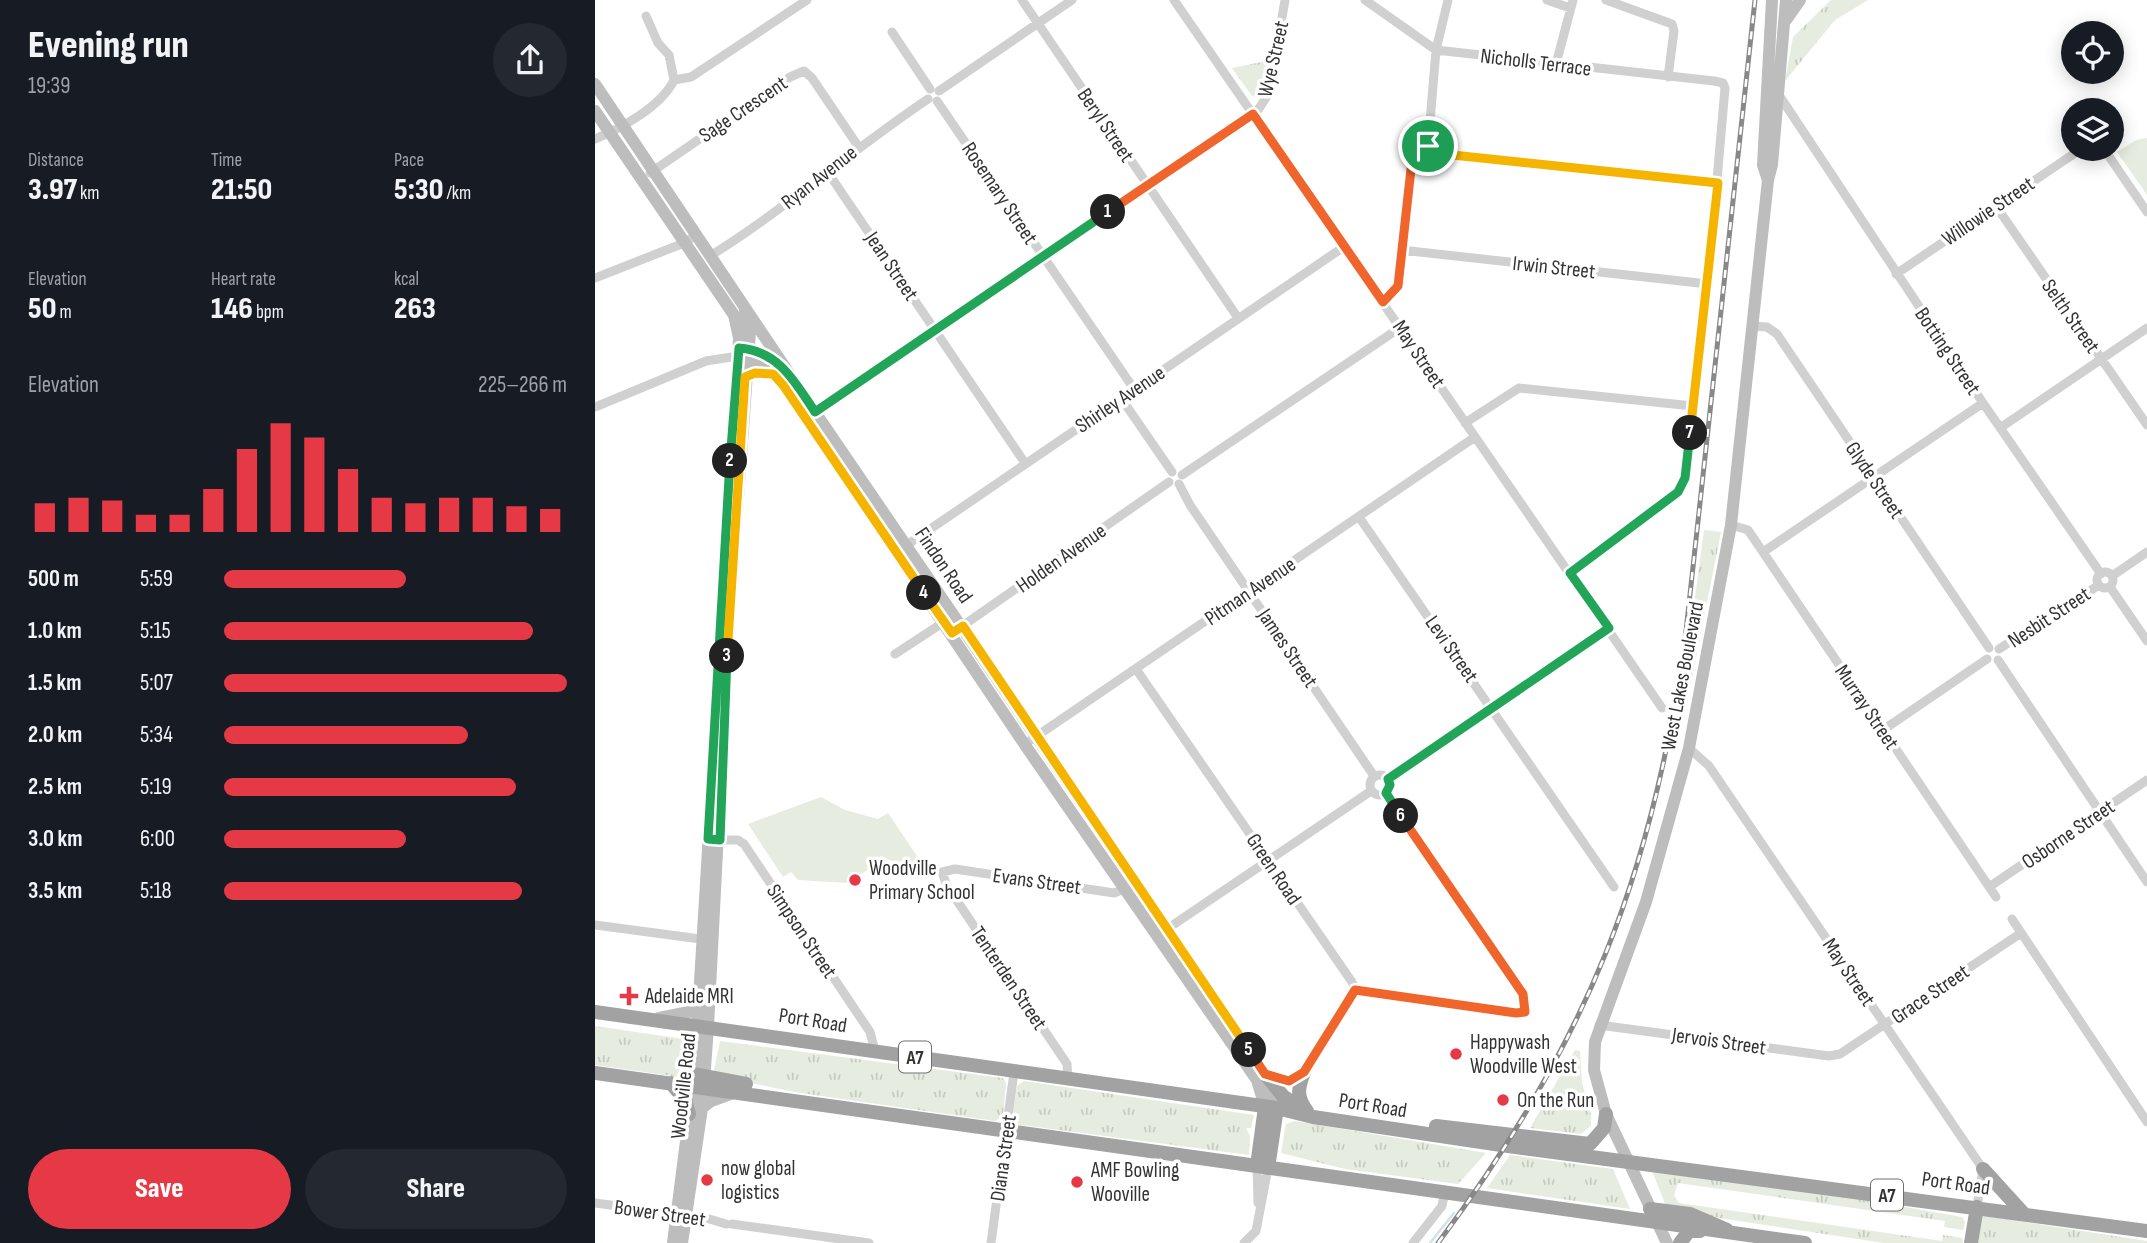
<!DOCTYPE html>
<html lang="en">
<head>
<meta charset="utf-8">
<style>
	body { margin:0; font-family:"Sofia Sans Condensed",sans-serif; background:#242831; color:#f1f3f6; height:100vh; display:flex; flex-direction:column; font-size:26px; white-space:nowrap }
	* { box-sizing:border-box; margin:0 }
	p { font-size:23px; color:#9ea1a6 }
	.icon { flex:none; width:38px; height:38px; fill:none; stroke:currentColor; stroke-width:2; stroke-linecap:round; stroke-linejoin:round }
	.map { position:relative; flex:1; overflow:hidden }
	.drawer { display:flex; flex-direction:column; background:#171b24; width:595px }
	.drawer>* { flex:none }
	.buttons { position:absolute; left:1466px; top:21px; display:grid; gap:14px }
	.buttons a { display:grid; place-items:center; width:63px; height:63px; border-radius:50%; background:#171b24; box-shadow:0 4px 18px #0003; font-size:35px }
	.pin { position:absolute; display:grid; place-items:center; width:60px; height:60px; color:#fff; margin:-30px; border:4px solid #fff; border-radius:50%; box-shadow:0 2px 7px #0007 }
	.km { position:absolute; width:35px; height:35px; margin:-18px; border-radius:50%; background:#222; color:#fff; font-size:19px; line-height:35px; text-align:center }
	.round { display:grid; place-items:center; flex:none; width:74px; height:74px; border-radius:37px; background:#242831 }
	.summary { display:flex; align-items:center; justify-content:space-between; height:119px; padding:0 28px }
	h1 { font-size:38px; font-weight:800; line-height:52px }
	.metrics { display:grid; grid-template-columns:repeat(3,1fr); gap:10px; height:119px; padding:7px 28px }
	.metrics div { display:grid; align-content:center }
	.metrics b { font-size:30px; font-weight:800 }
	.metrics small { font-size:19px; font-weight:400 }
	.metrics p { font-size:19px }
	.chart { height:196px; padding:14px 28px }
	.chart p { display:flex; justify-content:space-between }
	.chart svg { width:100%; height:126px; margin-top:7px; stroke:#e63946; stroke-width:6 }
	.button { display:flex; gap:14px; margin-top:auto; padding:14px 28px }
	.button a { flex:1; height:80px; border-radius:42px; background:#e63946; color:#fff; font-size:28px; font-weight:800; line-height:80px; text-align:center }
	.button a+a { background:#242831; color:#f1f3f6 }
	ul { padding:0 28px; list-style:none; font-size:23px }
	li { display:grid; grid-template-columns:112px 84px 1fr; align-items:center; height:52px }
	li i { height:18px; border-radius:9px; background:#e63946 }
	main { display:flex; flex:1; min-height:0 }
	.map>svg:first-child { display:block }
	.grass { fill:url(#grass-tufts) }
	.green { fill:#e6ecdf }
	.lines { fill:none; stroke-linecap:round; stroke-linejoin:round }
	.stream { stroke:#cfe2ee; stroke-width:2.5 }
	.minor { stroke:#d0d0d0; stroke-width:9 }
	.secondary { stroke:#bdbdbd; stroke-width:12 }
	.trunk { stroke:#a2a2a2; stroke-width:14 }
	.rail-casing { stroke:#888; stroke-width:5 }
	.rail { stroke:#fff; stroke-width:2.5; stroke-dasharray:8; stroke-linecap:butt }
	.split-1-casing { stroke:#fff; stroke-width:14 }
	.split-2-casing { stroke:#fff; stroke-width:14 }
	.split-3-casing { stroke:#fff; stroke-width:14 }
	.split-4-casing { stroke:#fff; stroke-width:14 }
	.split-5-casing { stroke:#fff; stroke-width:14 }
	.split-6-casing { stroke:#fff; stroke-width:14 }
	.split-7-casing { stroke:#fff; stroke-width:14 }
	.split-8-casing { stroke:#fff; stroke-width:14 }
	.split-1 { stroke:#f0652b; stroke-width:9 }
	.split-2 { stroke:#22a559; stroke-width:9 }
	.split-3 { stroke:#22a559; stroke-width:9 }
	.split-4 { stroke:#f5b400; stroke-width:9 }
	.split-5 { stroke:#f5b400; stroke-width:9 }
	.split-6 { stroke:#f0652b; stroke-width:9 }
	.split-7 { stroke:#22a559; stroke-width:9 }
	.split-8 { stroke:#f5b400; stroke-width:9 }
	.poi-dot { fill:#e63946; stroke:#fff; stroke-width:2.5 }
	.labels { text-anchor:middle; stroke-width:7; stroke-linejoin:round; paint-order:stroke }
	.shield { fill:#fff; stroke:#707070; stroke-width:2 }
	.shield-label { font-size:19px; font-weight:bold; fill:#333 }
	.street-label { font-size:21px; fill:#333; stroke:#fff }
	.poi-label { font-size:21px; fill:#333; stroke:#fff; text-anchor:start }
</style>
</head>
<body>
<main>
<section class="drawer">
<div class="summary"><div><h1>Evening run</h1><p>19:39</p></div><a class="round"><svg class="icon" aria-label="share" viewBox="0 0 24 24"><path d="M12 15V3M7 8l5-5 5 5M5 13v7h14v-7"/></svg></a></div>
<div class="metrics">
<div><p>Distance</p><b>3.97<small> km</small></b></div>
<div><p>Time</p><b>21:50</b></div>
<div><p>Pace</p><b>5:30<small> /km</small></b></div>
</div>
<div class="metrics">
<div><p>Elevation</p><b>50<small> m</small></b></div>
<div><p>Heart rate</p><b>146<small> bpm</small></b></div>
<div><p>kcal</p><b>263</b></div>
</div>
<div class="chart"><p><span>Elevation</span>225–266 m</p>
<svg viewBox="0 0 160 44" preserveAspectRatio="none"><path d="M5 44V34M15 44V32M25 44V33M35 44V38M45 44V38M55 44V29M65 44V15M75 44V6M85 44V11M95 44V22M105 44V32M115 44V34M125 44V32M135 44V32M145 44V35M155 44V36"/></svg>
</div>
<ul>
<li><b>500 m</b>5:59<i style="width:53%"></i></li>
<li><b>1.0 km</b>5:15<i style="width:90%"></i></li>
<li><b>1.5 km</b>5:07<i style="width:100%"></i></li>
<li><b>2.0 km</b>5:34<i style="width:71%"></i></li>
<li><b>2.5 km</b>5:19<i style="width:85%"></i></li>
<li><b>3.0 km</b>6:00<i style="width:53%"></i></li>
<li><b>3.5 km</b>5:18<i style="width:87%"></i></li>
</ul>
<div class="button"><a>Save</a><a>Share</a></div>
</section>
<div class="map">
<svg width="1552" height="1243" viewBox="0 0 1552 1243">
	<defs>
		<pattern id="grass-tufts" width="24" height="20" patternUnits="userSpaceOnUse" patternTransform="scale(1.75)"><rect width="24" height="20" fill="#e6ecdf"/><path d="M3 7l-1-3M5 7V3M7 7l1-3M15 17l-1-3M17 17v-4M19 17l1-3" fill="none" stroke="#c6cbc0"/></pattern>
	</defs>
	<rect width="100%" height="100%" fill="#fff"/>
	<!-- grass -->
	<path class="grass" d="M1236,0H1273L1240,20L1190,81L1198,37Z
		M671,61L665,95L657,96L637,68Z
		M1109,530L1126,532L1092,703L1086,702Z
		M0,1026L89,1039L84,1077L0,1065Z
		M125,1041L408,1078L411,1083L408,1116L400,1121L199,1092L118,1075Z
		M980,1050L985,1051L987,1083L996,1115V1126L986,1134L935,1128Z
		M429,1081L659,1115L656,1128H651L655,1136L654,1155L420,1124L417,1120L422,1086Z
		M700,1121L891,1153L863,1184L750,1169L686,1153L691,1124Z
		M915,1155L1018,1169L1035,1209L892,1188Z
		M1057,1171L1214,1190L1367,1217L1370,1222L1368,1230L1349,1227L1350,1221L1083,1183L1079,1195L1084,1203L1347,1241L1348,1235L1367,1238L1368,1243H1289L1118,1217L1071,1206Z
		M1390,1216L1552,1241V1243H1381L1386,1218Z"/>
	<!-- green -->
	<path class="green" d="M1552,138V195L1522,152L1541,140Z
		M226,797L250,810L283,819L293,813L324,859L311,867L290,858L253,883L203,880L196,872L188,877L153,824Z"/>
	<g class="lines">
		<!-- stream -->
		<path class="stream" d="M835,1243L859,1213"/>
		<!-- minor -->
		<path class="minor" d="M427,0L643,318
			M579,0L1067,708
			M770,0L841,50L1119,81L1128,83L1130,88L1113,284L1088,486L1078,496L975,573
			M952,0L975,8
			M1011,0L1077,24L1079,31L1073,77
			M51,16L63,43L74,55L79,80
			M297,32L335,89
			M961,64L978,0
			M79,80L96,77L212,0
			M344,91L477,0
			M1184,95L1388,403L1506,574
			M342,101L539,389
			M0,139C26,128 66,107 79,80
			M833,146L848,154L1123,183
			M1509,149L1552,212
			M55,173L195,77L209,71L217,78L263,146
			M234,174L430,463
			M1401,206L1552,425
			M806,250L1113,284
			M115,256C192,208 258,149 333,99
			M1301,274L1486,149
			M0,278L89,243L101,235
			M788,301L803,286L816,161L833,146L841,50L853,0
			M1157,326L1172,327L1182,334L1394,648
			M526,398L577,472
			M0,407L111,361L143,356
			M216,415L663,110L674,93L690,0
			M870,423L924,388L1098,406
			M1405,428L1552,328
			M587,475L806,327
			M584,484L595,505L779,776
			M764,517L1019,887
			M1136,525L1153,530L1401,897
			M306,549L750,246
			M1168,552L1388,403
			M1502 580a8 8 0 1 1 16 0a8 8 0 1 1-16 0Z
			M1517,576L1552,552
			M1515,587L1552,641
			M363,629L574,482
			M1404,649L1504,585
			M300,654L349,622
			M1403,660L1552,882
			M541,669L757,982L760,990L757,996L709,1072
			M1288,730L1392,659
			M436,740L880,437
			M1094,748L1114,766L1388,1169L1382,1207
			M775 785a10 10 0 1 1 20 0a10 10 0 1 1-20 0Z
			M793,779L1014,628
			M118,840H143L149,844L275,1032L280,1051
			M1394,887L1552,780
			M1417,919L1552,1122
			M0,925L113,940
			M569,931L776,791
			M760,990L921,1013L930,1012L928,994L791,793
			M1004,1025L1234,1056L1245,1054L1426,933
			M473,1081L472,1064L352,886L347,872L360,869L519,893L532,888
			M662,1166L663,1203
			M0,1203L111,1218L131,1224
			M137,1224L274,1243
			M396,1243L419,1072
			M649,1243L661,1231L673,1168
			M818,1243L847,1206L850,1191"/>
		<!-- secondary -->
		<path class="secondary" d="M1191,20L1205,0
			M0,84L220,412L639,1027L670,1074L682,1108
			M0,111L139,315L144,338L104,998L98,1086L78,1243
			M1173,180L1168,165L1177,0
			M146,348L165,352L190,367
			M144,356L168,366L188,385L430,745L662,1080L670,1107
			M64,1018L94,1012L102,1001
			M670,1074L694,1081L709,1072
			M107,1108L116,1101L141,1092
			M87,1243L107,1108L113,1027L133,637L155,332L150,310
			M1072,1243L1011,1114L999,1070L1000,1042L1051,902L1094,748L1136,525L1173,180L1177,165L1191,0"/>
		<!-- trunk -->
		<path class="trunk" d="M0,1012L682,1108L718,1117L913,1146L1552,1231
			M709,1072C703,1088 701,1097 712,1111
			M0,1073L1210,1243
			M98,1074L151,1084
			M670,1074L688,1096L708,1110
			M76,1083L90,1100L94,1114
			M841,1126L995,1144L1009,1128L1011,1114
			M662,1166L670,1107
			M673,1168L682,1108
			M1388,1169L1429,1214
			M1055,1209L1095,1214L1132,1230
			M1085,1243L1094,1231H1105
			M1376,1243L1382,1207"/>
		<!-- rail casing -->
		<g class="rail-casing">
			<path id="rail" d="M843,1243C990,1046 1059,875 1091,631L1160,0"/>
		</g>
		<!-- rail -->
		<use href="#rail" class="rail"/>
	</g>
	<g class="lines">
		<!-- split-1 casing -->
		<g class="split-1-casing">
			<path id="split-1" d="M513,212L658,114L788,302L803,286L817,160L833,146"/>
		</g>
		<!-- split-2 casing -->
		<g class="split-2-casing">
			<path id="split-2" d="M135,461L144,348C184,351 200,382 220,412L513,212"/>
		</g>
		<!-- split-3 casing -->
		<g class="split-3-casing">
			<path id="split-3" d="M132,656L125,840L113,839L135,461"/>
		</g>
		<!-- split-4 casing -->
		<g class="split-4-casing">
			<path id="split-4" d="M132,656L150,377L160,373L178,374L188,385L329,593"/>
		</g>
		<!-- split-5 casing -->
		<g class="split-5-casing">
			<path id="split-5" d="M329,593L357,633L368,626L654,1050"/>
		</g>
		<!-- split-6 casing -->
		<g class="split-6-casing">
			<path id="split-6" d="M654,1050L670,1074L694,1081L709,1072L760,990L921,1013L930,1012L928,994L806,816"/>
		</g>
		<!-- split-7 casing -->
		<g class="split-7-casing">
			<path id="split-7" d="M806,816L791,793L795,785L793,779L1014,628L975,573L1083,492L1090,478L1095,433"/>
		</g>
		<!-- split-8 casing -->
		<g class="split-8-casing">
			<path id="split-8" d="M833,146L848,154L1123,183L1095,433"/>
		</g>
		<!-- split-1 -->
		<use href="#split-1" class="split-1"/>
		<!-- split-2 -->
		<use href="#split-2" class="split-2"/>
		<!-- split-3 -->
		<use href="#split-3" class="split-3"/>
		<!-- split-4 -->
		<use href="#split-4" class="split-4"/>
		<!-- split-5 -->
		<use href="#split-5" class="split-5"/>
		<!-- split-6 -->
		<use href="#split-6" class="split-6"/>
		<!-- split-7 -->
		<use href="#split-7" class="split-7"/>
		<!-- split-8 -->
		<use href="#split-8" class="split-8"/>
	</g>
	<!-- markers -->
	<g class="poi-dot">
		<circle cx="260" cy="880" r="7"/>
		<path d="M30.5 985.5h7v7h7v7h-7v7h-7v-7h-7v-7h7z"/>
		<circle cx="861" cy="1054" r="7"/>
		<circle cx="908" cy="1100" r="7"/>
		<circle cx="112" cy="1180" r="7"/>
		<circle cx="482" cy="1182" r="7"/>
	</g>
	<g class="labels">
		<!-- shield labels -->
		<g class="shield">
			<rect x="304" y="1041.5" width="32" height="31" rx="5"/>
			<rect x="1276" y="1179.5" width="32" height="31" rx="5"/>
		</g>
		<g class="shield-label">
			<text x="320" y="1064">A7</text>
			<text x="1292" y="1202">A7</text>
		</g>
		<!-- street labels -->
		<g class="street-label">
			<text transform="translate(678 59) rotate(-77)" y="7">Wye Street</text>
			<text transform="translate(941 62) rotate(7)" y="7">Nicholls Terrace</text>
			<text transform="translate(148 109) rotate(-34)" y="7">Sage Crescent</text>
			<text transform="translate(511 125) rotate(56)" y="7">Beryl Street</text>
			<text transform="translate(224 177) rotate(-38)" y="7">Ryan Avenue</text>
			<text transform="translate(405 193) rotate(56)" y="7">Rosemary Street</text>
			<text transform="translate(1393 211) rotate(-34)" y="7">Willowie Street</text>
			<text transform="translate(297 266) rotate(56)" y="7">Jean Street</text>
			<text transform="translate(959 267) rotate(6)" y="7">Irwin Street</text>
			<text transform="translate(1476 316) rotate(55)" y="7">Selth Street</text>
			<text transform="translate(1353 351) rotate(56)" y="7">Botting Street</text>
			<text transform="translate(824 354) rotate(56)" y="7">May Street</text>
			<text transform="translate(525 399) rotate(-34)" y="7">Shirley Avenue</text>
			<text transform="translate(1280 480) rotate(56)" y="7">Glyde Street</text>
			<text transform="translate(466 558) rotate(-35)" y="7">Holden Avenue</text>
			<text transform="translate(349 565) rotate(56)" y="7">Findon Road</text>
			<text transform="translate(655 591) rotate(-34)" y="7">Pitman Avenue</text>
			<text transform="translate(1454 617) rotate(-33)" y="7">Nesbit Street</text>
			<text transform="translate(693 648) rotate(56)" y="7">James Street</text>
			<text transform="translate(857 649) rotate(55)" y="7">Levi Street</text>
			<text transform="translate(1087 676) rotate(-79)" y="7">West Lakes Boulevard</text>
			<text transform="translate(1272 707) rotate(56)" y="7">Murray Street</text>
			<text transform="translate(1473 834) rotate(-34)" y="7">Osborne Street</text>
			<text transform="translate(679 869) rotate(56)" y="7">Green Road</text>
			<text transform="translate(442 881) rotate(8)" y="7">Evans Street</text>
			<text transform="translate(207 931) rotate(56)" y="7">Simpson Street</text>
			<text transform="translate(1254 972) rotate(56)" y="7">May Street</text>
			<text transform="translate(414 978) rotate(56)" y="7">Tenterden Street</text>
			<text transform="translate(1335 994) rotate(-34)" y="7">Grace Street</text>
			<text transform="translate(218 1020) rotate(9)" y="7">Port Road</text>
			<text transform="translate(1124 1041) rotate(8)" y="7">Jervois Street</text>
			<text transform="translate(88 1086) rotate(-84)" y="7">Woodville Road</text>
			<text transform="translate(778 1105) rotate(9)" y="7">Port Road</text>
			<text transform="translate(408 1158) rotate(-82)" y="7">Diana Street</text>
			<text transform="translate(1361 1183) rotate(8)" y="7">Port Road</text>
			<text transform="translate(65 1213) rotate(8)" y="7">Bower Street</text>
		</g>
		<!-- poi labels -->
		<g class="poi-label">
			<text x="274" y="875">Woodville<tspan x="274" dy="24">Primary School</tspan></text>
			<text x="50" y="1003">Adelaide MRI</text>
			<text x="875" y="1049">Happywash<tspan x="875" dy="24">Woodville West</tspan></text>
			<text x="922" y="1107">On the Run</text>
			<text x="126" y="1175">now global<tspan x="126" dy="24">logistics</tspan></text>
			<text x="496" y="1177">AMF Bowling<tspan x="496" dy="24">Wooville</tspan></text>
		</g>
	</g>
</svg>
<div class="buttons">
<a><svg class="icon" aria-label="locate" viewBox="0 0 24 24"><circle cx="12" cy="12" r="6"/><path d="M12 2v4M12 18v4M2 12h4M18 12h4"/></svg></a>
<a><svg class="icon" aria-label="layers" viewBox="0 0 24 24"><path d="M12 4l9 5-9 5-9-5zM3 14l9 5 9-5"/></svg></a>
</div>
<div class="pin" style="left:833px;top:146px;background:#1e9e55"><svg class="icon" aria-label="arrive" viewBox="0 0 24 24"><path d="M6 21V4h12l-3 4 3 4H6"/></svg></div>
<b class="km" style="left:513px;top:212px">1</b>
<b class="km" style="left:135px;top:461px">2</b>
<b class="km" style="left:132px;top:656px">3</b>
<b class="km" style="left:329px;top:593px">4</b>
<b class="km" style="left:654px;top:1050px">5</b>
<b class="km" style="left:806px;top:816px">6</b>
<b class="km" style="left:1095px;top:433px">7</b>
</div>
</main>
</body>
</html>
